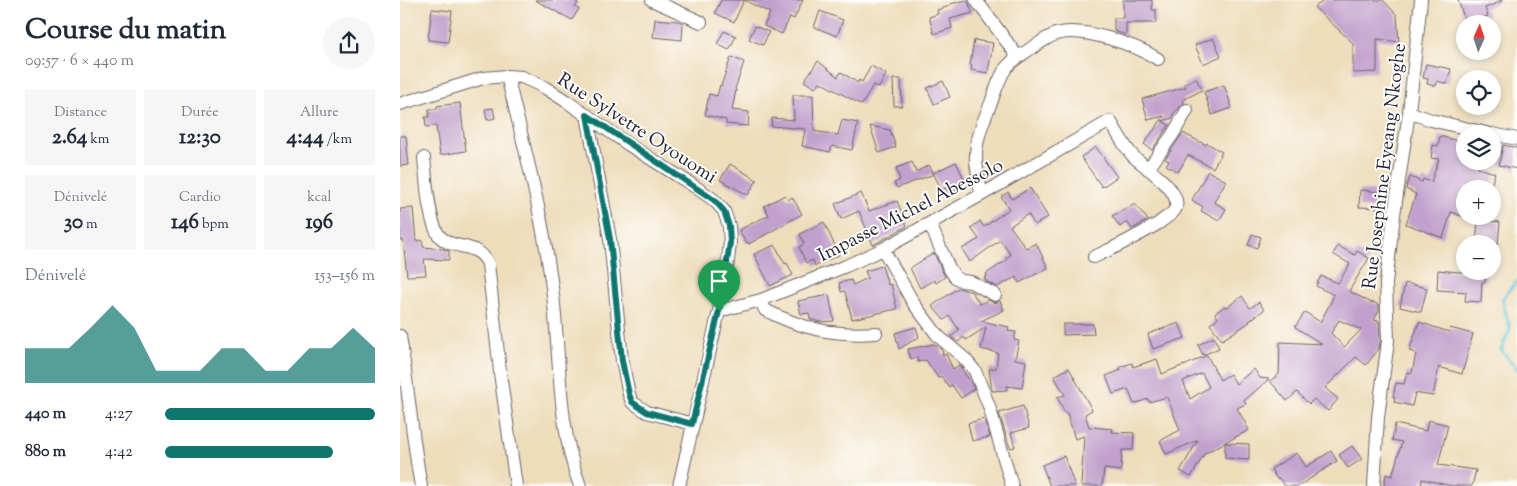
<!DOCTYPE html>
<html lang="fr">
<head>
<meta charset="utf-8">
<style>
	body { margin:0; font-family:"Sorts Mill Goudy",serif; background:#f6f6f7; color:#1f2937; height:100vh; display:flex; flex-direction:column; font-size:19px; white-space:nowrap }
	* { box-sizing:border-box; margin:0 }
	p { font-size:16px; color:#747a83 }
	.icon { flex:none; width:28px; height:28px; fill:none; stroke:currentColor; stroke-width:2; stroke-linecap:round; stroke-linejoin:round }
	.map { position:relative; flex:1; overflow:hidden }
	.panel { display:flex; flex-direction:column; background:#fff; width:400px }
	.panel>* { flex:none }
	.needle { width:32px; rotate:3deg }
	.buttons { position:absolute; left:1056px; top:15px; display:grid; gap:10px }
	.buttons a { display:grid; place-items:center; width:45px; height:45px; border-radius:50%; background:#fff; box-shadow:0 2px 8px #0003; font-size:25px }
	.pin { position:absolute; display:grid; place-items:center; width:42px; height:42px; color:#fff; margin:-51px -21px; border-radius:50% 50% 50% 0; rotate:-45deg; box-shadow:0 0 5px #0007 }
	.pin .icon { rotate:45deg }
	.round { display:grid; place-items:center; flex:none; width:52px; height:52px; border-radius:26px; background:#f6f6f7 }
	.headline { display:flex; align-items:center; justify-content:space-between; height:85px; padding:0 25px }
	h1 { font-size:28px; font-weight:800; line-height:38px }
	.figures { display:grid; grid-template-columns:repeat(3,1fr); gap:8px; height:85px; padding:5px 25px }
	.figures div { display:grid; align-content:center; border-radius:0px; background:#f6f6f7; text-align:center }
	.figures b { font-size:21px; font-weight:800 }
	.figures small { font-size:14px; font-weight:400 }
	.figures p { font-size:14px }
	.chart { height:140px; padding:10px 25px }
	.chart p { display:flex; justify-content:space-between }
	.chart svg { width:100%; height:90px; margin-top:5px; fill:#0f766e; opacity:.7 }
	ul { padding:0 25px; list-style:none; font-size:16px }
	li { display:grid; grid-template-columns:80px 60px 1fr; align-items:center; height:38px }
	li i { height:12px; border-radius:6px; background:#0f766e }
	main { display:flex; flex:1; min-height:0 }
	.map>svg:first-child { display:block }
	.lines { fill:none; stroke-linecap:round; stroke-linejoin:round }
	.stream { stroke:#5fc7db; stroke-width:3 }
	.building { fill:#c2a0cd; fill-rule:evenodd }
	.minor-casing { stroke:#696368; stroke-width:14 }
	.minor { stroke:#fff; stroke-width:12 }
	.route-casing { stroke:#fff; stroke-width:10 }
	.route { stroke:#0f766e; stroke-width:6 }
	.labels { text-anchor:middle; stroke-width:4; stroke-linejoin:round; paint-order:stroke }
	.street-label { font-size:19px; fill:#22223b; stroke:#fdfcf7 }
</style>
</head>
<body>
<main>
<section class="panel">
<div class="headline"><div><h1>Course du matin</h1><p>09:57 · 6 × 440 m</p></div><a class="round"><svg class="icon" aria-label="share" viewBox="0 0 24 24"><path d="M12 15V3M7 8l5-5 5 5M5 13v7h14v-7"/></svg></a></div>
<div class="figures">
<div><p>Distance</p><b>2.64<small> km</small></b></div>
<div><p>Durée</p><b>12:30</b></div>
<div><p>Allure</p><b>4:44<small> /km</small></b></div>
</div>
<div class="figures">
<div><p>Dénivelé</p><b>30<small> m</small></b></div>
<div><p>Cardio</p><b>146<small> bpm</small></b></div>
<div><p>kcal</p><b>196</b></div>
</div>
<div class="chart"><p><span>Dénivelé</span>153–156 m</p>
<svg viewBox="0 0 160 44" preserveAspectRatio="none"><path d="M0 44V27L10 27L20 27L30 17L40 6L50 17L60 38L70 38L80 38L90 27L100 27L110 38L120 38L130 27L140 27L150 17L160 27V44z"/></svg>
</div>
<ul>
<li><b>440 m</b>4:27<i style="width:100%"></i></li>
<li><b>880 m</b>4:42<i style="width:80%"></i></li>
</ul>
</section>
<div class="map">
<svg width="1117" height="486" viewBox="0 0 1117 486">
	<rect width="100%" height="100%" fill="#fdfcf7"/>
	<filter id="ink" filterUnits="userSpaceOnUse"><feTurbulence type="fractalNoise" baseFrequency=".02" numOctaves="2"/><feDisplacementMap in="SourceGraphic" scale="10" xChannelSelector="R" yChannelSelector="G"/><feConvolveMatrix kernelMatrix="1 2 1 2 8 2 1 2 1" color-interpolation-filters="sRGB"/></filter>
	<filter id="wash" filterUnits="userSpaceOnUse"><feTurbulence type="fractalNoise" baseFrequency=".0096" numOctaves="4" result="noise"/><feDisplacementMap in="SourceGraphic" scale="20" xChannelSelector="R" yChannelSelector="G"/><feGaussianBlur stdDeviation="1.12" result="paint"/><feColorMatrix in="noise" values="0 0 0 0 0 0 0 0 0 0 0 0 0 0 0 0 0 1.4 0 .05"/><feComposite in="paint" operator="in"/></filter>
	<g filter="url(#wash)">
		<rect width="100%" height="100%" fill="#edb"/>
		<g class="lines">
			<!-- stream -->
			<path class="stream" d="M1117,281L1102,299L1110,329L1101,350L1117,369"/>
		</g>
		<g id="blocks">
			<!-- building -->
			<path class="building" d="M135,0H173L178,3L175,7L179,9L172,20Z
				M321,0H403L394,19L390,17L382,34L364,26L370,13L344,0L334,22L315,13Z
				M567,0L573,13L550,19L552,28L534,34L529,17L538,14L537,10L550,6V4Z
				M723,0H752V10H756V23H726V35L714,31V18H723Z
				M926,0H983L997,15L999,42L977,39V72L953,73V43L914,7Z
				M1058,0H1102V1L1085,8L1088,16L1066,24Z
				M32,9L52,11L48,42L28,40Z
				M420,11L443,20L437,36L414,27Z
				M255,19L278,21L283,23L282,40L253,37Z
				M355,26L369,32L363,45L349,39Z
				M324,31L336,36L329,50L317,44Z
				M813,38L821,56L803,64L795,45Z
				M574,40L593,43L588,73L571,70L572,65H570Z
				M331,57L344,62L335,89L336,90L332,110L349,112L348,126L326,124V120L305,115L309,94L317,96L320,85L321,86Z
				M418,61L438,77L441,72L458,83L459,80L462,82L471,66L486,74L479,88L473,85L462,105L420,82L415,88L404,81Z
				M1026,64L1051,69L1047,84L1037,81L1036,86L1027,84L1028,79L1023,78Z
				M796,78L802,90L783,100L784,103L774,113L773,118L762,121L769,125L752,150L744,144L764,116L748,120L742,99L786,87L784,84Z
				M493,79H501L502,106H494Z
				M543,81L550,97L534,104L527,88Z
				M824,85L832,108L812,115L804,92Z
				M393,95H413L414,131L438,135L442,120L458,123L452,150L432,146L430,152L402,146L405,129L371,126L372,118L394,120Z
				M60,103L66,151L40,155L36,126L26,127L25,117H29V109H37V106Z
				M93,108L95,118L87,120L85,109Z
				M470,126L490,130L496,147L479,153Z
				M783,133L806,145L807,143L822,152L813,168L788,155L778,172L766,165L769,161L765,159Z
				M0,136H6L9,165L0,166Z
				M1040,136L1065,143V161H1080L1078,168L1095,173L1090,189H1075L1065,186V217L1051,212L1043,238L1006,224L1016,194L1006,189L1007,184L1010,177L1022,182L1023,179L1031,182L1039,159L1031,158L1033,145L1038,146Z
				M1103,145L1117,148V169L1099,165Z
				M696,147L717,177L702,187L681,157Z
				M512,162L516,172L529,165L534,174L497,188L494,183L500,180L496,168Z
				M556,162L567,185L548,194L546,188L542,190L533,173Z
				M330,164L357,180L348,195L320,180Z
				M808,171L826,181L814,202L826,209L819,221L801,211L803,207L792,200Z
				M630,188L648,217L635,225L628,214L610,226L626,248L636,243L648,268L619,283L616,277L597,287L586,281L584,278L587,277L586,274L607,260L606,258L611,255L600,240L570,262L562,249L579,239L571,228L580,221L584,227L609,209L601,197L608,192L612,199Z
				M960,190L981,192L980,208L959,207Z
				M461,193L469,211L497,201L507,226L473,245L459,211L441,219L435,204Z
				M385,195L388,200L392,197L402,214L349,244L348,242L346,243L339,230L369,215L364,206Z
				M735,204L748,220L732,229L727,222L720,227L712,216Z
				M13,208L16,241L22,240L23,247L43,249L49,251V260L24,259L26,275L7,276L3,240H0V209Z
				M1078,220L1100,222L1098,244H1076Z
				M424,222L439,255L415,266L413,260L406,263L399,247L404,244L400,234Z
				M852,234L861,237L857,248L848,245Z
				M375,245L385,264L387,263L393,275L370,286L354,254Z
				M938,246L955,255L957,251L969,258L949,291L972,303L973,302L979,305V311L974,320L979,321L980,341L979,349L966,365L956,357L925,388L938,399L928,411L914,399L909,404L897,392L887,401L870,381L879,374L880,342L922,344L895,327L905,312L920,322L931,302L934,295L916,286L921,276L938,283L950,264L933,254ZM939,320L961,330L944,347L931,333Z
				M534,253L545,277L536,283L534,280L520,288L510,268Z
				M482,266L488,285L491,284L497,309L452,319L445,291L441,292L439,283L451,280L453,285L468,278L465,271Z
				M1038,270L1059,272L1086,271L1085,282H1082L1081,302L1065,301L1066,292L1037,290Z
				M1005,283L1027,288L1021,312L1000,307Z
				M558,288L572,292L580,304L588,300L595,303L600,301L604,310L581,321L609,327L608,331L616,332L614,340L619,341L615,359L626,361L622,388L607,386V390L592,391L589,369L596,368L598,353L581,349L586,327L566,340L564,337L558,342L551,337L559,330L550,316L544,320L532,306Z
				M429,295L434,321L420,322L410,319L409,313L401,314L398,301Z
				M842,296L850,308L859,302L864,310L849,321L850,322L822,340L810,324L818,318L815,313L825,306L826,308Z
				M1019,322L1049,332L1050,328L1073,334L1062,374L1039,367L1033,396L1015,393L1012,406L994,402L995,397H993L996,383L1004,384L1007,372L1012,373L1016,353L1009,351Z
				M779,323L785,338L753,349L748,334Z
				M663,324H693L694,334L663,335Z
				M516,327L519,337L499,349L495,333Z
				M814,337L819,348L803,355L798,345Z
				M534,344L542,350L543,355L546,354L553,369L559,365L570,381L574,389L561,398L552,385L549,387L541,376L538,378L526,360L518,362L517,357L511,359L508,349Z
				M807,355L820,380L830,374L836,384L854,369L860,378L869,379L844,401L846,404L837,408L849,430L805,453L791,477L780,471L798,440L766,454L760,441L780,430L767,397L749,402L748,399L734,404L728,389L713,394L706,376L721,370L720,367L732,363L733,367L757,359L762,374L784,365V366ZM802,373L809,387L790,399L783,381Z
				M669,368L692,410L685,414L689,427L713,429L712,432L734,433L733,450H722L721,471L704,469L702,486H681L684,436L675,439L667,413H665L657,397L665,395L654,376Z
				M623,406L629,428L611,433L615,447L610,448L599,413Z
				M584,419L590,437L572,441L568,423Z
				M1028,420L1048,425L1038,465L1076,470L1072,486H1052L1022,479L1021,486H984L986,474L992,476L1002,442L992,440L995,424L1026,431Z
				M825,443L849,444V460L825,458Z
				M952,446L962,459L948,468L939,455Z
				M931,451L937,461L899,486H885L879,478L877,479L871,469L897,453L906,467Z
				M664,456L675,486H650L642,465Z"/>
		</g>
	</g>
	<g filter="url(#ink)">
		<use href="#blocks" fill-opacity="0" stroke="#696368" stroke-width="1"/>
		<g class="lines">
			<!-- minor casing -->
			<g class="minor-casing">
				<path id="minor" d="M252,0L301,22
					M576,0L618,57
					M107,76C125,149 144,221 153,295C160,357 158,428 180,486
					M0,104L83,78L107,76L122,77L144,87L166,101L229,145L294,186L314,200L324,211L329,226L330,243L328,261L319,311L279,486
					M1009,112L1031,120L1090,134
					M187,115L210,239L222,361L229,394L232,402L247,412L293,424
					M1092,134L1117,139
					M24,158C26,176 28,218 38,234C50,252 78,240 88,264L101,380L116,486
					M748,169L773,134L787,110
					M581,195C580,184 577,172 576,161C575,141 583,121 591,103C595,91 599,78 606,68C612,60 622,55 630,49C639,44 647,37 656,34C682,26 736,45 758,59
					M530,224L549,268L555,277L562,281L571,282L595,295
					M483,249L514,304L538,336L565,359L575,371L589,406L612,486
					M361,300L365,310C402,329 434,336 476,333
					M319,311L361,300L446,266L483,249L581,195L710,121C717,132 724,146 733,156C743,166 787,193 774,211C770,216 763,219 759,223C738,236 716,247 694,257
					M0,336C8,386 12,436 21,486
					M974,486L978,417L988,341L986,283L994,215L1009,112L1021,0"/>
			</g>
			<!-- minor -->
			<use href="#minor" class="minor"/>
		</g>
	</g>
	<g class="lines" filter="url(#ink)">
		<!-- route casing -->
		<g class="route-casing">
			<path id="route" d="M187,115L314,200L324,211L329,226L330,243L319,311L292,424L247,412L232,402L229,394L222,361L210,239Z"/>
		</g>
		<!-- route -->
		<use href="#route" class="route"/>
	</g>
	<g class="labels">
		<!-- street labels -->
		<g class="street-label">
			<text transform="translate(238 127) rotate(33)" y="7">Rue Sylvetre Oyouomi</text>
			<text transform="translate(983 166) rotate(-83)" y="7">Rue Josephine Eyeang Nkoghe</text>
			<text transform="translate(510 209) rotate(-27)" y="7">Impasse Michel Abessolo</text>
		</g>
	</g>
</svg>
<div class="buttons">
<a><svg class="needle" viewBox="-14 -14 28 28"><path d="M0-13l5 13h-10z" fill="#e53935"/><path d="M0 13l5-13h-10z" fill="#747a83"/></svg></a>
<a><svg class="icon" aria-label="locate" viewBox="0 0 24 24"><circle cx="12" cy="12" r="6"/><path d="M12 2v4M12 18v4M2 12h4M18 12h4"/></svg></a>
<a><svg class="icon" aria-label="layers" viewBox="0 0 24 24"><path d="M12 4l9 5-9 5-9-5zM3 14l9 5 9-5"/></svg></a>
<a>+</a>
<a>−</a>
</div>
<div class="pin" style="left:319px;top:311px;background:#1e9e55"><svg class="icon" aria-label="arrive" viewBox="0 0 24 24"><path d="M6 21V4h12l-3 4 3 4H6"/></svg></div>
</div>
</main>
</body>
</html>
